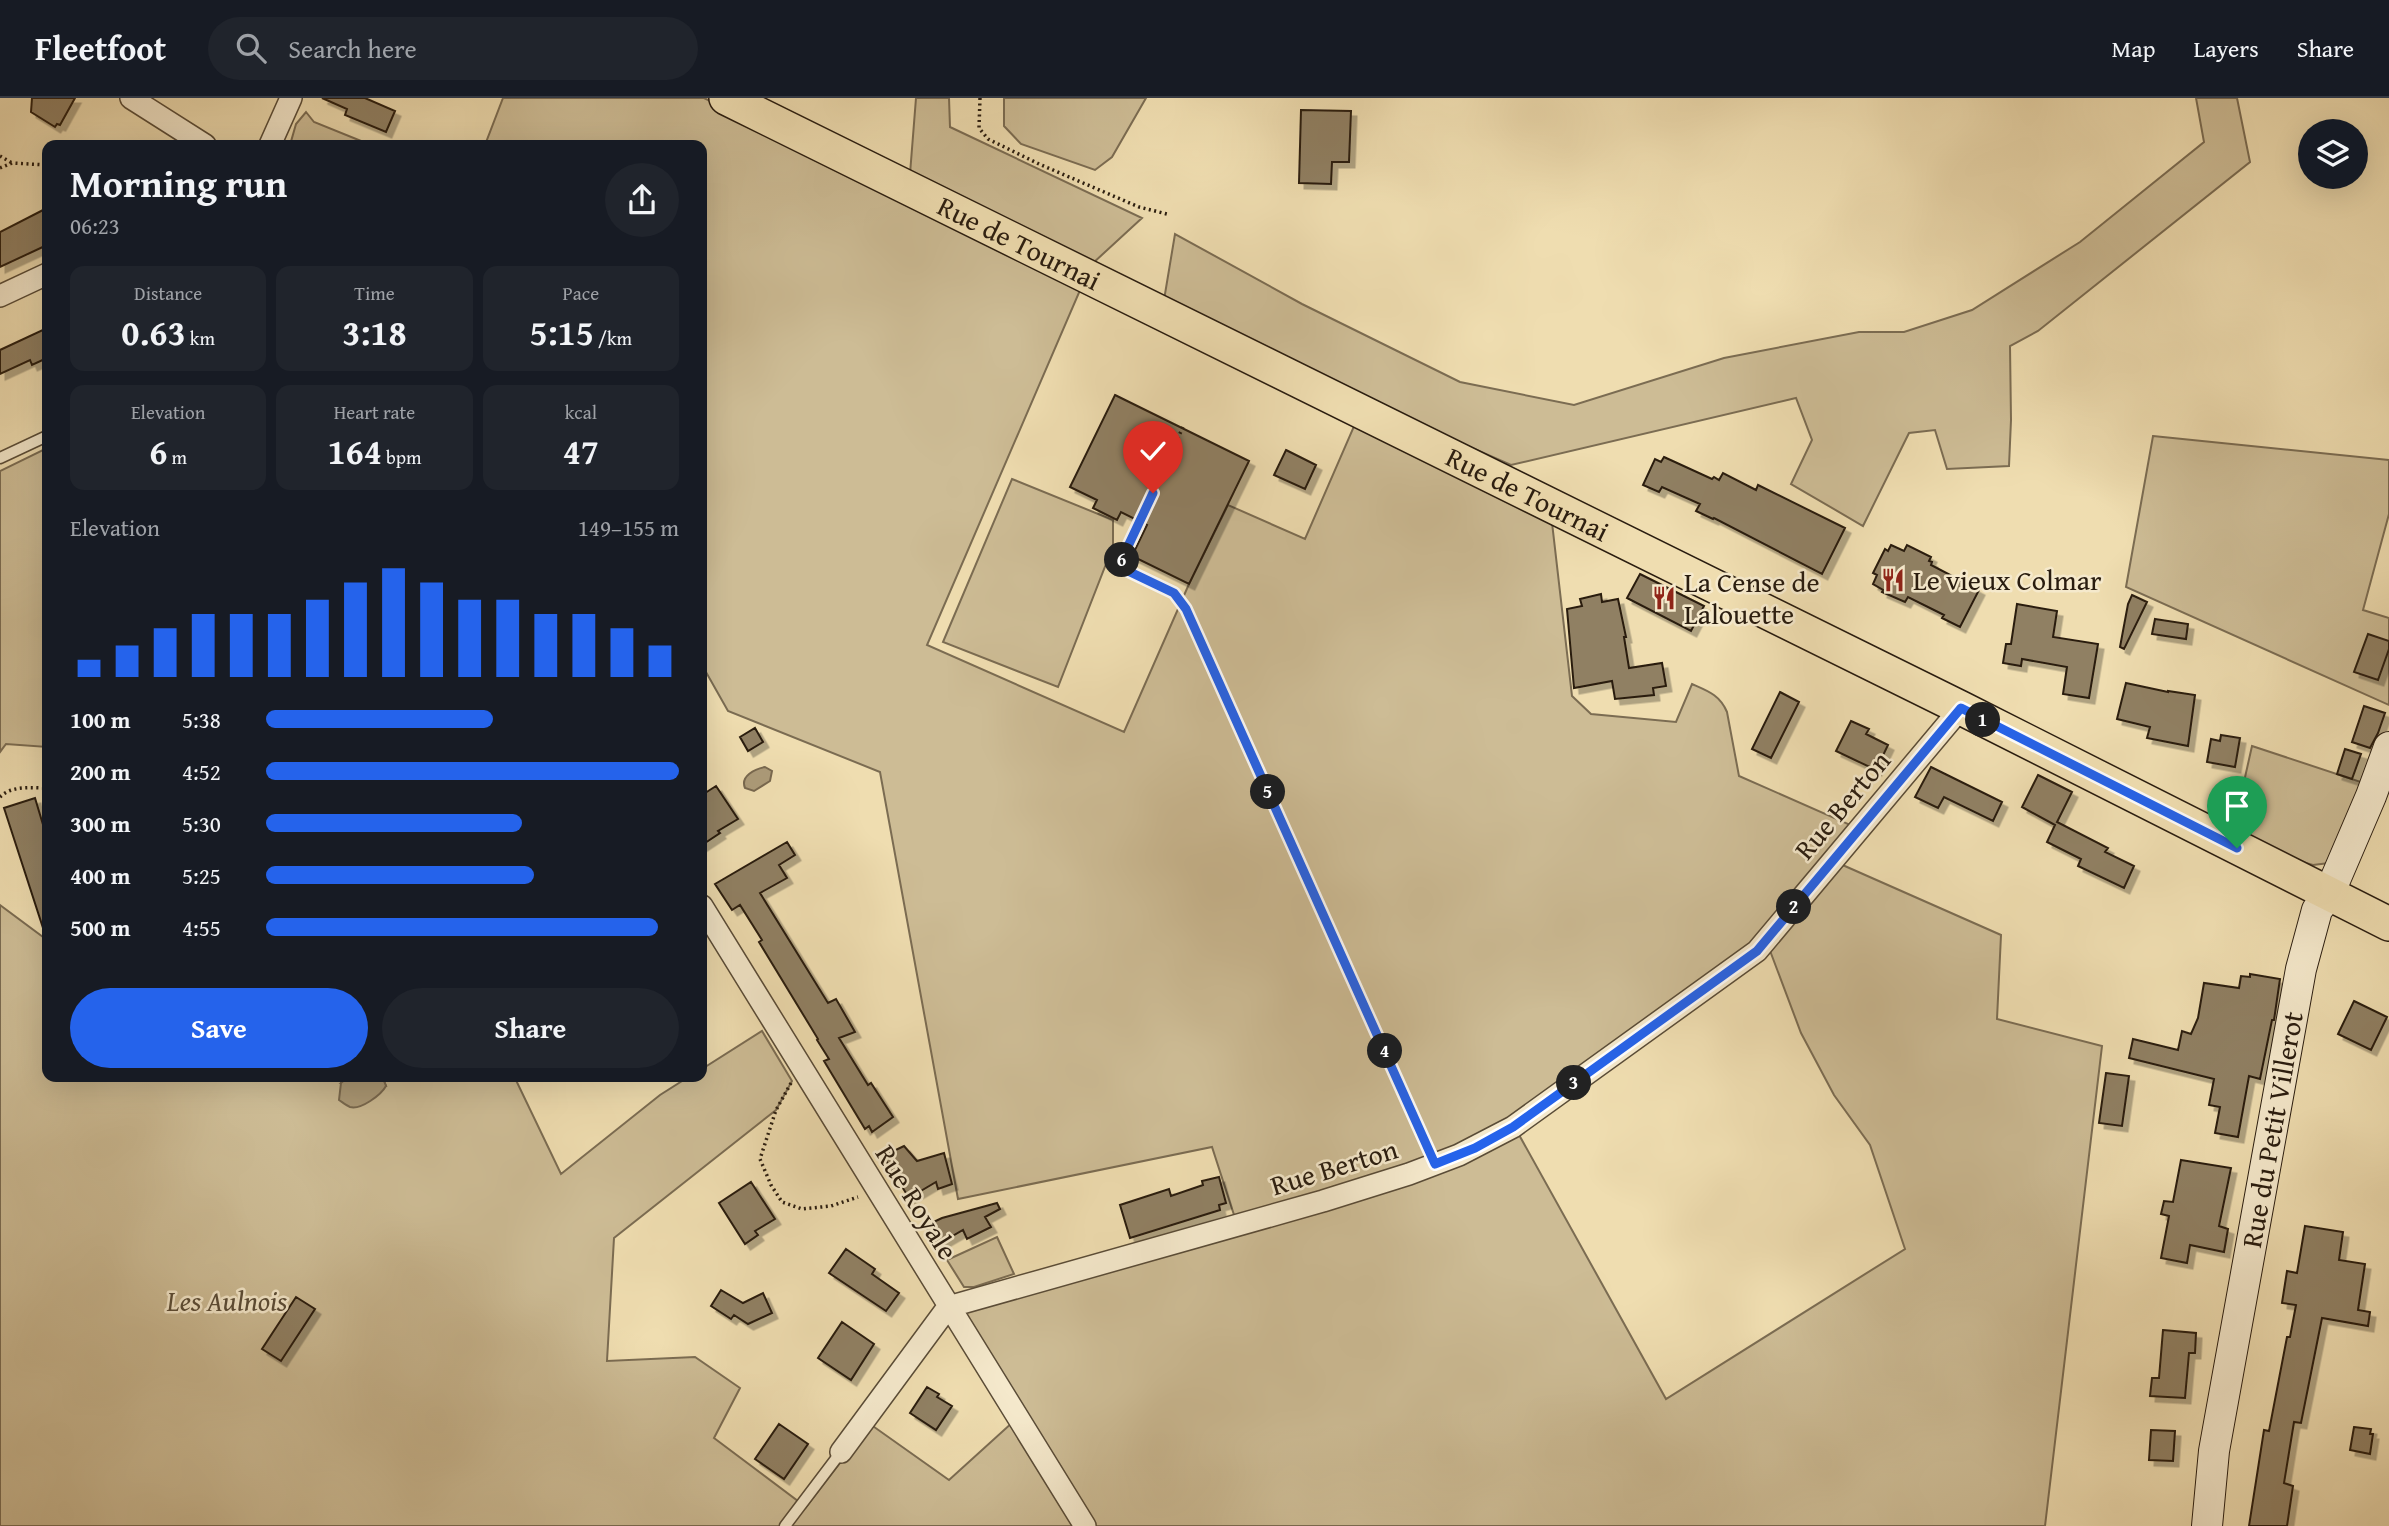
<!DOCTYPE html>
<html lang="en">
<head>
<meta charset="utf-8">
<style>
	body { margin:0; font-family:"Gentium Book Plus",serif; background:#20242c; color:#f1f3f6; height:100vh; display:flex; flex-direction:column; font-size:26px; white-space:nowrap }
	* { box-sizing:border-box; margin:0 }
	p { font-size:23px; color:#9ea1a6 }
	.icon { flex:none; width:38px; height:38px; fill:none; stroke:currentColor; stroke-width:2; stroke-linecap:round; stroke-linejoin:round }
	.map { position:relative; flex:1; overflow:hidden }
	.panel { position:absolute; left:42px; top:42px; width:665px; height:942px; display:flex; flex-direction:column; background:#171b24; border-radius:14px; box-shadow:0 7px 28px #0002 }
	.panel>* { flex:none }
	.buttons { position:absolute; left:2298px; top:21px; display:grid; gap:14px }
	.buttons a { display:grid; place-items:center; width:70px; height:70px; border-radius:50%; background:#171b24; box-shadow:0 7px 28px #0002; font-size:35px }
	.pin { position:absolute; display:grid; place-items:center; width:60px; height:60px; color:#fff; margin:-72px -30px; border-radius:50% 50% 50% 0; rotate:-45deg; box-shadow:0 0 7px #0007 }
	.pin .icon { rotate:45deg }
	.km { position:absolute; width:35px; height:35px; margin:-18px; border-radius:50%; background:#222; color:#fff; font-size:19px; line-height:35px; text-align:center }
	.round { display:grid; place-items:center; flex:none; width:74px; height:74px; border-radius:37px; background:#20242c }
	.head { display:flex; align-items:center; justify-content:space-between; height:119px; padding:0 28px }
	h1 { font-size:38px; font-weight:600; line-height:52px }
	.metrics { display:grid; grid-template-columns:repeat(3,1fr); gap:10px; height:119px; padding:7px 28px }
	.metrics div { display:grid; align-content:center; border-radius:14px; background:#20242c; text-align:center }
	.metrics b { font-size:35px; font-weight:600 }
	.metrics small { font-size:19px; font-weight:400 }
	.metrics p { font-size:19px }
	.chart { height:196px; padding:14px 28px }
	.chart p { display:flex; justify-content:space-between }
	.chart svg { width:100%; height:126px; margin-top:7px; stroke:#2563eb; stroke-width:6 }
	.primary-button { display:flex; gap:14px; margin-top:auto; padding:14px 28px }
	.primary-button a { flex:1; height:80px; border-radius:42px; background:#2563eb; color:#fff; font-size:28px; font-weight:600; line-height:80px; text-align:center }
	.primary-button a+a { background:#20242c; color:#f1f3f6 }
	ul { padding:0 28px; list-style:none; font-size:23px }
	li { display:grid; grid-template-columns:112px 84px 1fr; align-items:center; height:52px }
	li i { height:18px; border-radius:9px; background:#2563eb }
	header { display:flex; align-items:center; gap:42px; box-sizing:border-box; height:98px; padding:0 35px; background:#171b24; border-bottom:2px solid #363941 }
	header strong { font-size:33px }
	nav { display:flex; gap:38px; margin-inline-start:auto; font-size:24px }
	.search { width:490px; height:63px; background:#20242c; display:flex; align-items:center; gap:18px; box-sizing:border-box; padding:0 24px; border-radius:38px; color:#9ea1a6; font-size:26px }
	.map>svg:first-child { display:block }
	.green { fill:#cdbc95; stroke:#7b6c52; stroke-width:2 }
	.water { fill:#ac9b79; stroke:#78684f; stroke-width:2 }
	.building { fill:#908063; stroke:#291c0f; stroke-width:2; filter:url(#shadow) }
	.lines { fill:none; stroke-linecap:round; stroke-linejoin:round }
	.lane-casing { stroke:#5a4c37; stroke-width:13 }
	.street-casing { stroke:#5a4c37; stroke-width:24 }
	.secondary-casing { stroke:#291c0f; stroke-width:32 }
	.primary-casing { stroke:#291c0f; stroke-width:36 }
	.path { stroke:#291c0f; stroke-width:3.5; stroke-dasharray:2 3.5; stroke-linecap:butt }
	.lane { stroke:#f5e9cc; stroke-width:10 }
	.street { stroke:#f5e9cc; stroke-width:21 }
	.secondary { stroke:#f5e9cc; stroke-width:30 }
	.primary { stroke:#efddb0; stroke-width:33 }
	.route-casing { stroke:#fff; stroke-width:14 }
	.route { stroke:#2563eb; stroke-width:9 }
	.labels { text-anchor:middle; stroke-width:5; stroke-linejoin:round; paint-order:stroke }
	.street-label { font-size:28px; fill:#291c0f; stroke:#f5e9cc }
	.poi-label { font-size:28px; fill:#291c0f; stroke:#f5e9cc; text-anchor:start }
	.park-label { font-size:28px; font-style:italic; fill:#5a4c37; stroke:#f5e9cc }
</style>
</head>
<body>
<header>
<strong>Fleetfoot</strong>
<div class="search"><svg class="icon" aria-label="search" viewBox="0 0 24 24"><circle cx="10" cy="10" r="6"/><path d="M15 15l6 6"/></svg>Search here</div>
<nav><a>Map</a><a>Layers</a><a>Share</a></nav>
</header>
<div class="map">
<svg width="2389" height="1428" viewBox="0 0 2389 1428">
	<defs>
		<filter id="shadow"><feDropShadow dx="5.5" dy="5.5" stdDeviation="0" flood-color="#0004"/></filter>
	</defs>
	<rect width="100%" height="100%" fill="#efddb0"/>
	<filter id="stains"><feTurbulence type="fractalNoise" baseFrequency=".00286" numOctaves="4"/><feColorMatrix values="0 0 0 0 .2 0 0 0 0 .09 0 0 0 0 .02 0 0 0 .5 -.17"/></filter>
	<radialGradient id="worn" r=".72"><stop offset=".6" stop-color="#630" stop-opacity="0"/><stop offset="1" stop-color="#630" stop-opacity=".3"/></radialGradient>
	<!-- green -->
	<path class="green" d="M503,0H704L1084,183L927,547L1124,634L1189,486L1228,407L1305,441L1358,319L1551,416L1572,598L1591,616L1676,624L1692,586C1708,593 1720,597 1727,614L1739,678L1855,729L1757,844L1508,1025L1456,1053L1236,1123L1212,1049L958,1101L880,674L728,613L702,567V47H485Z
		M916,0H949L950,29L1142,120L1092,166L910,76Z
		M1004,0H1146L1112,59L1095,72L1021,46L1004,28Z
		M2196,0H2237L2250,64L2038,233L2010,248L2011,322L2009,368L1947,371L1935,332L1909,335L1863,428L1791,386L1812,342L1796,300L1511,367L1399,318L1164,202L1175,136L1302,206L1460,284L1574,307L1724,260L1859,234H1904L1972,212L2080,144L2204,44Z
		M306,14L314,24L371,47H290L296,26Z
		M2153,338L2389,362V416L2363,512L2389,520V607L2126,489Z
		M47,350V649L6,646L0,654V373Z
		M1012,381L1113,422V448L1058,589L943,544Z
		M2252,648L2361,684L2329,765L2313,767L2306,765L2233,733Z
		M1838,765L2001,837L1997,921L2102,948L2045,1428H1091L958,1213L1518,1035L1666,1301L1905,1151L1870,1047L1834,997L1801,935L1769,850Z
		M0,807L47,842V978H349L341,985L386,988L382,978H514L561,1076L660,997L690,978H702V971L762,933L792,983L776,1012L614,1140L607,1263L695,1259L740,1290L714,1340L806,1409L870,1326L949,1382L1014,1323L1079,1428H0Z
		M997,1139L1014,1176L974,1189H964L947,1162Z"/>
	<!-- water -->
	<path class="water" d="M765,669L772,673L770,683L754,693L745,690C740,678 755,671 765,669Z
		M349,978H382L386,988C381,997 361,1012 350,1009C347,1008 342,1004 339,1002L341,985Z"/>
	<!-- building -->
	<path class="building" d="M32,0H75L60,27L57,26L55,29L31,14Z
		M322,0H365L395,13L386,34L345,17L347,11Z
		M1301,12L1351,13L1349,64H1332L1331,86L1299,85Z
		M47,110V147L0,169V134Z
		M47,230V260L32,267L30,262L0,276V252Z
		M1115,297L1249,363L1189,486L1132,458L1147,427L1121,414L1117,422L1093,410L1097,402L1070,389Z
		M1286,352L1316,367L1305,391L1274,377Z
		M1664,359L1712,381L1714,379L1719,382L1723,375L1756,392L1758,387L1845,430L1822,476L1714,420L1713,421L1696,413L1700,406L1662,389L1659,394L1643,387L1655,361L1661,364Z
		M1891,447L1904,453L1907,447L1931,459L1929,463L1932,464L1931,467L1979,492L1960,529L1942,520L1944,517L1908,499L1905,504L1882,494L1883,492L1873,486L1877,477L1873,475L1885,451L1888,453Z
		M1640,476L1704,508L1691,533L1627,500Z
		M1601,496L1602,504L1618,501L1626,539H1624L1629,570L1662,565L1666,588L1653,590L1654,597L1615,601L1612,583L1574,590L1567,511L1582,508L1580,501Z
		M2132,497L2147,504L2124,551L2120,549L2128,506Z
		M2017,506L2057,513L2053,539L2098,546L2089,600L2063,596L2067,569L2022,561L2021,568L2003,565L2006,546H2011Z
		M2155,521L2188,526L2186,541L2152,536Z
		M2368,536L2389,543V551L2378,582L2354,574Z
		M2126,585L2168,594V593L2195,597L2188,648L2147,640L2150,629L2117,621Z
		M1780,594L1799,604L1771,660L1752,651Z
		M2364,608L2385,615L2378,635L2370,650L2352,644Z
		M1851,623L1869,631L1866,636L1888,647L1876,672L1836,653Z
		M755,630L763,644L748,653L740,639Z
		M2221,637L2240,640L2235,669L2207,664L2211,641L2220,643Z
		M2345,651L2361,656L2352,681L2337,676Z
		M1931,669L2002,704L1993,723L1944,699L1938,710L1915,699Z
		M2038,677L2072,694L2057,724L2108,750L2105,754L2134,768L2124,790L2078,768L2081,761L2047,744L2055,727L2022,709Z
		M716,688L738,721L718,733L720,735L702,747V697Z
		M35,700L47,740V832L44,833L4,710Z
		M787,744L795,757L779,767L787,780L760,795L828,905L836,901L855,934L839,940L868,987L871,985L893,1019L872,1034L869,1028L865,1031L824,963L829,961L817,942L818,941L759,844L762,842L740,807L732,812L715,786Z
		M2250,876L2280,881L2274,922H2272L2260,981L2249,978L2238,1039L2215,1035L2220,1009L2209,1007L2214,981L2129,960L2133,941L2178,952L2182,933L2191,936L2198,920L2204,885L2239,890L2241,878L2250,879Z
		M2354,903L2387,919L2371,952L2338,936Z
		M2106,975L2129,978L2122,1028L2099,1025Z
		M904,1048L917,1063L944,1055L952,1086L938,1091L936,1084L909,1100L883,1058Z
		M2181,1062L2231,1070L2219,1128L2228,1131L2224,1154L2190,1147L2187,1165L2161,1160L2169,1118L2161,1116L2164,1103L2173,1104Z
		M1219,1079L1226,1105L1219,1107L1220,1112L1130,1140L1120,1107L1169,1091L1171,1098L1203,1087L1202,1083Z
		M751,1084L775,1121L755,1133L758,1137L745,1146L719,1105Z
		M997,1105L1000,1111L985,1119L991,1129L967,1141L963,1132L937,1147L925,1128L942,1120Z
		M2305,1128L2343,1134L2339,1162L2365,1166L2358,1212L2370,1214L2368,1228L2322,1220L2301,1325L2294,1324L2284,1385L2293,1388L2287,1428H2249L2264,1332L2269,1333L2287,1239H2290L2296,1207L2282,1205L2287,1173L2297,1175Z
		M846,1151L875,1171L872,1176L899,1195L886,1213L829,1175Z
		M721,1192L743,1205L763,1195L772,1215L748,1226L734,1217L731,1221L711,1208Z
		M296,1199L315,1211L281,1263L262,1251Z
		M842,1224L874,1246L851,1282L818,1260Z
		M2163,1232L2196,1235L2195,1255H2189L2185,1300L2150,1298L2152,1280H2159Z
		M927,1289L939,1296L937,1299L952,1308L936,1332L910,1315Z
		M779,1326L808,1346L784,1381L755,1361Z
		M2354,1329L2371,1331L2370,1336H2373L2370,1356L2350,1352Z
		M2151,1332L2175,1333L2173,1363L2149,1362Z"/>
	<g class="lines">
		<!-- lane casing -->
		<g class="lane-casing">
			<path id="lane" d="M0,360L47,338
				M785,1428L841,1354"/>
		</g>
		<!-- street casing -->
		<g class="street-casing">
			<path id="street" d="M131,0L205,47
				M270,47L291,0
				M0,198L47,176
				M702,808L1085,1428
				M841,1354L948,1209L1323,1103L1409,1076L1459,1057L1513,1029L1757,853L1961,610"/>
		</g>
		<!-- secondary casing -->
		<g class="secondary-casing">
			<g id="secondary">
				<path id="s1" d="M2207,1428L2214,1353L2301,871L2317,812L2329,796L2371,698L2389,649"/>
			</g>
		</g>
		<!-- primary casing -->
		<g class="primary-casing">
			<g id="primary">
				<path id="s2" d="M726,0L1961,610L2389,826"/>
			</g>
		</g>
		<!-- path -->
		<path class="path" d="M980,0L979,30L988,41L1039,66L1139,109L1167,116
			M0,58L12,65
			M0,70L12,65L47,67
			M1183,329L1122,461L1128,473L1174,495L1186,511L1428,1048
			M0,699C12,687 32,690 47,690
			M791,985L776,1012L760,1061L771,1087L782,1104L802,1111L831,1108L858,1099"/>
		<!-- lane -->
		<use href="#lane" class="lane"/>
		<!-- street -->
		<use href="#street" class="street"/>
		<!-- secondary -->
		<use href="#secondary" class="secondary"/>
		<!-- primary -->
		<use href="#primary" class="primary"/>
	</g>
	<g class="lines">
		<!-- route casing -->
		<g class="route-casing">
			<path id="route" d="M1153,395L1122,461L1128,473L1174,495L1186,511L1435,1066L1475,1050L1513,1029L1757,853L1961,610L2237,750"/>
		</g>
		<!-- route -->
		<use href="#route" class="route"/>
	</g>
	<!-- icons -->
	<defs>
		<g id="restaurant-bare" transform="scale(1.89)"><path d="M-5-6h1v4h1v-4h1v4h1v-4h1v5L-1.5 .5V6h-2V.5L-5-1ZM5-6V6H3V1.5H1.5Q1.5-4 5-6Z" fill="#8f2418" stroke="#f5e9cc" stroke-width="2.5" paint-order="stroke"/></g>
	</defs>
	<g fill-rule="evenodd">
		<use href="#restaurant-bare" x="1893" y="482"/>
		<use href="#restaurant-bare" x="1664" y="500"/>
	</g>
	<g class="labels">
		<!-- street labels -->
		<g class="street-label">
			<text dy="10" stroke="none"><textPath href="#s2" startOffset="327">Rue de Tournai</textPath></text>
			<text dy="10" stroke="none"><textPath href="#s2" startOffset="894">Rue de Tournai</textPath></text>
			<text transform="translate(1842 707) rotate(-50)" y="10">Rue Berton</text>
			<text dy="10" stroke="none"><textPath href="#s1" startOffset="402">Rue du Petit Villerot</textPath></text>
			<text transform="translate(1334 1069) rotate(-17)" y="10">Rue Berton</text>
			<text transform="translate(917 1104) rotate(58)" y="10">Rue Royale</text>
		</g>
		<!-- poi labels -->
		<g class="poi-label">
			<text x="1913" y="492">Le vieux Colmar</text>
			<text x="1684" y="494">La Cense de<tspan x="1684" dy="32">Lalouette</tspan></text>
		</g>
		<!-- park labels -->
		<g class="park-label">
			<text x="227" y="1213">Les Aulnois</text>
		</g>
	</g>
	<rect width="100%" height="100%" filter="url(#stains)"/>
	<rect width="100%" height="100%" fill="url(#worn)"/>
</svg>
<div class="buttons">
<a><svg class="icon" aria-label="layers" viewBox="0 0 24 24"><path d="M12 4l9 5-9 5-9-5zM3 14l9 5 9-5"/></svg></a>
</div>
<div class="pin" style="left:2237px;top:750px;background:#1e9e55"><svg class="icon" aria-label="arrive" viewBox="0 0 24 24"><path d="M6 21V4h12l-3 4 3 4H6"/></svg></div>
<div class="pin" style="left:1153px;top:395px;background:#d93025"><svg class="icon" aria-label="check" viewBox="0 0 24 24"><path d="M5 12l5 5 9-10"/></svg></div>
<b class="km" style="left:1983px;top:622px">1</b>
<b class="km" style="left:1794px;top:809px">2</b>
<b class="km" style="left:1574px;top:985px">3</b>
<b class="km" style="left:1385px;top:953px">4</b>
<b class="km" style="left:1268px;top:694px">5</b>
<b class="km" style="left:1122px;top:462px">6</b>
<section class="panel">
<div class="head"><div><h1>Morning run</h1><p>06:23</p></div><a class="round"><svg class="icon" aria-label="share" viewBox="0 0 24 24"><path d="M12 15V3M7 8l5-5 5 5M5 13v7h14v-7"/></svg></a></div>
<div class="metrics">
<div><p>Distance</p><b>0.63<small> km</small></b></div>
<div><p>Time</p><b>3:18</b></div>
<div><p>Pace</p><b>5:15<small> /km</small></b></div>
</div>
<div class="metrics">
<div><p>Elevation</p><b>6<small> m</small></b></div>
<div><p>Heart rate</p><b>164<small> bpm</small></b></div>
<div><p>kcal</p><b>47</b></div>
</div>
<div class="chart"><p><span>Elevation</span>149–155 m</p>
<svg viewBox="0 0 160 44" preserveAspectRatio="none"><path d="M5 44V38M15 44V33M25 44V27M35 44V22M45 44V22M55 44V22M65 44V17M75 44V11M85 44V6M95 44V11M105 44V17M115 44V17M125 44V22M135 44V22M145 44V27M155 44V33"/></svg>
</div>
<ul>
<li><b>100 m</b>5:38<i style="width:55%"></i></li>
<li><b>200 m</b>4:52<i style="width:100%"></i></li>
<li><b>300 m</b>5:30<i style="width:62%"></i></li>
<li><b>400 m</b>5:25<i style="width:65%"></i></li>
<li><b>500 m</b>4:55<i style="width:95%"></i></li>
</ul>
<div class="primary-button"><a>Save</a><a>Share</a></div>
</section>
</div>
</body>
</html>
